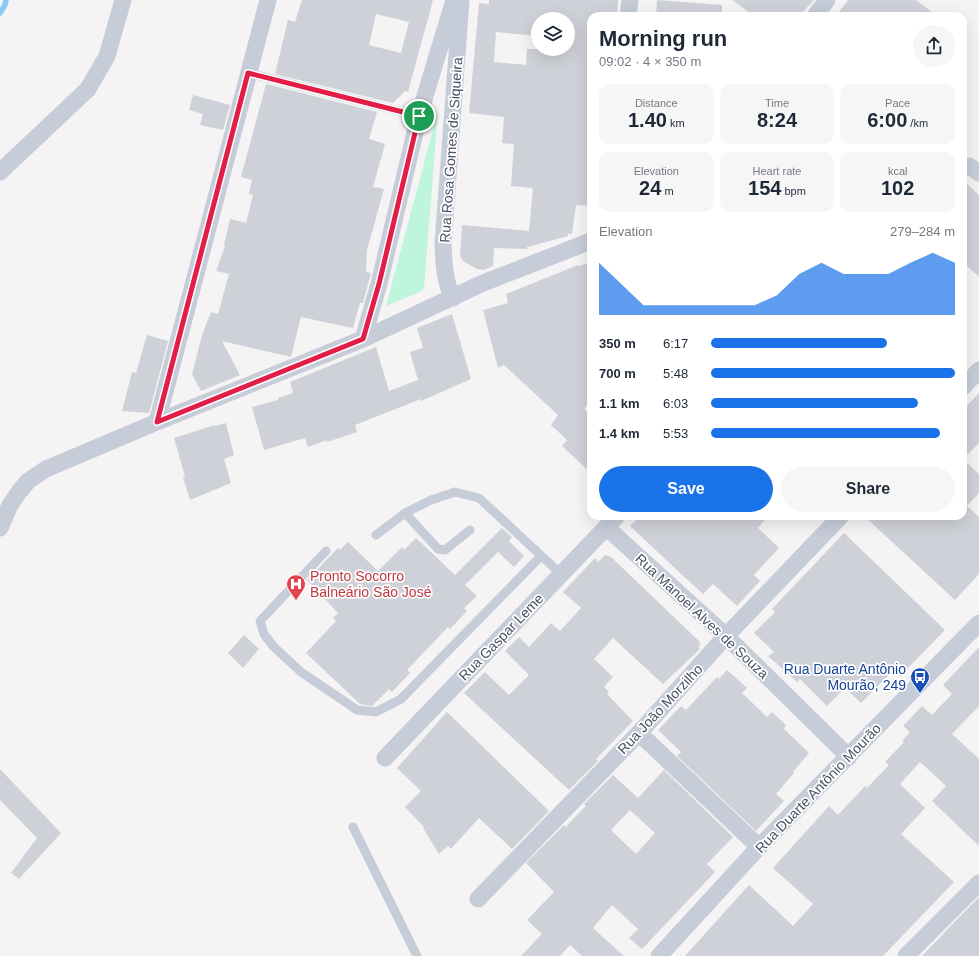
<!DOCTYPE html>
<html lang="en">
<head>
<meta charset="utf-8">
<style>
	body { margin:0; font-family:Helvetica,sans-serif; background:#f6f6f7; color:#1f2937; height:100vh; display:flex; flex-direction:column; font-size:15px; white-space:nowrap }
	* { box-sizing:border-box; margin:0 }
	p { font-size:13px; color:#747a83 }
	.icon { flex:none; width:22px; height:22px; fill:none; stroke:currentColor; stroke-width:2; stroke-linecap:round; stroke-linejoin:round }
	.map { position:relative; flex:1; overflow:hidden }
	.side { position:absolute; left:587px; top:12px; width:380px; height:508px; display:flex; flex-direction:column; background:#fff; border-radius:12px; box-shadow:0 4px 16px #0002 }
	.side>* { flex:none }
	.tools { position:absolute; left:531px; top:12px; display:grid; gap:8px }
	.tools a { display:grid; place-items:center; width:44px; height:44px; border-radius:50%; background:#fff; box-shadow:0 4px 16px #0002; font-size:20px }
	.pin { position:absolute; display:grid; place-items:center; width:34px; height:34px; color:#fff; margin:-17px; border:2px solid #fff; border-radius:50%; box-shadow:0 1px 4px #0007 }
	.round { display:grid; place-items:center; flex:none; width:42px; height:42px; border-radius:21px; background:#f6f6f7 }
	.head { display:flex; align-items:center; justify-content:space-between; height:68px; padding:0 12px }
	h1 { font-size:22px; font-weight:700; line-height:30px }
	.metrics { display:grid; grid-template-columns:repeat(3,1fr); gap:6px; height:68px; padding:4px 12px }
	.metrics div { display:grid; align-content:center; border-radius:10px; background:#f6f6f7; text-align:center }
	.metrics b { font-size:20px; font-weight:700 }
	.metrics small { font-size:11px; font-weight:400 }
	.metrics p { font-size:11px }
	.chart { height:112px; padding:8px 12px }
	.chart p { display:flex; justify-content:space-between }
	.chart svg { width:100%; height:72px; margin-top:4px; fill:#1a73e8; opacity:.7 }
	.cta { display:flex; gap:8px; margin-top:auto; padding:8px 12px }
	.cta a { flex:1; height:46px; border-radius:24px; background:#1a73e8; color:#fff; font-size:16px; font-weight:700; line-height:46px; text-align:center }
	.cta a+a { background:#f6f6f7; color:#1f2937 }
	ul { padding:0 12px; list-style:none; font-size:13px }
	li { display:grid; grid-template-columns:64px 48px 1fr; align-items:center; height:30px }
	li i { height:10px; border-radius:5px; background:#1a73e8 }
	.map>svg:first-child { display:block }
	.green { fill:#bff5dd }
	.lines { fill:none; stroke-linecap:round; stroke-linejoin:round }
	.stream { stroke:#88ccf6; stroke-width:5.5 }
	.building { fill:#cfd1d8; fill-rule:evenodd }
	.service { stroke:#c6ccd8; stroke-width:9 }
	.minor { stroke:#c6ccd8; stroke-width:17 }
	.route-casing { stroke:#fff; stroke-width:8 }
	.route { stroke:#e11d48; stroke-width:5 }
	.labels { text-anchor:middle; stroke-width:3.5; stroke-linejoin:round; paint-order:stroke }
	.street-label { font-size:14px; fill:#485163; stroke:#fff }
	.health-label { font-size:14px; fill:#be3a42; stroke:#fff; text-anchor:start }
	.transit-label { font-size:14px; fill:#164399; stroke:#fff; text-anchor:end }
</style>
</head>
<body>
<div class="map">
<svg width="979" height="956" viewBox="0 0 979 956">
	<rect width="100%" height="100%" fill="#f5f3f3"/>
	<!-- green -->
	<path class="green" d="M438,111L424,288L422,291L386,306Z"/>
	<g class="lines">
		<!-- stream -->
		<path class="stream" d="M0,13L5,5L6,0"/>
	</g>
	<!-- building -->
	<path class="building" d="M302,0H433L408,92L405,91L393,103L275,74L288,20L295,22ZM376,14L409,22L401,53L369,45Z
		M489,0H618L617,16H591V206L576,205L572,234L557,233L568,234V236L527,247V249L494,248L493,266L484,270L477,269L463,261L460,256L462,225L529,231L533,188L511,186L514,144L502,143L504,117L469,113L479,3L489,4ZM538,19H568V49H527L526,65L494,62L496,32L538,36Z
		M657,0L722,5V16H656Z
		M732,0H814L799,16H754Z
		M848,0H916L937,16H836Z
		M266,84L377,112L369,139L385,144L373,187L384,189L367,250L366,272L371,273L363,303H360L353,328L301,317L291,357L222,341L240,375L201,391L192,374L202,335L211,312L218,314L229,274L216,271L225,246L224,245L230,219L246,223L253,195L249,194L252,180L241,177Z
		M193,95L230,105L223,130L200,125L203,114L189,110Z
		M963,180L979,195V277L963,262Z
		M591,262V401L584,409L591,416V473L562,446L567,440L551,425L558,415L504,365L498,368L483,310L508,303L506,294L578,265V266Z
		M452,314L471,379L421,401V399L355,425L357,432L327,442V440L308,447L305,438L264,450L252,407L278,400V398L293,393L290,382L376,347L389,391L418,380L410,352L423,348L417,328Z
		M147,335L168,341L149,413L122,411L132,372L136,373Z
		M979,393V443L963,459L979,474V493L967,506L979,517V574L955,600L864,516H963V410Z
		M226,423L234,455L224,459L231,483L190,500L183,477L185,476L174,438L215,425V426Z
		M640,516H768L758,528L779,548L754,575L760,581L737,606L713,584L703,594L679,572L630,526Z
		M502,528L512,537L509,541L524,556L514,567L498,552L465,585L477,596L464,608L467,611L450,629L448,627L407,670L410,673L392,692L389,689L372,706L360,704L306,653L336,621L333,618L338,613L307,580L338,548L340,550L348,542L378,571L402,547L404,550L416,538L455,575Z
		M844,533L945,630L906,670L900,664L861,703L845,688L827,706L800,679L797,682L768,656L774,652L754,633L775,612L772,609Z
		M605,555L611,557L700,642L699,650L663,684L613,638L594,659L613,677L604,687L609,692L607,694L633,721L596,759L598,761L569,790L464,693L485,672L509,695L529,675L505,651L519,637L529,647L551,623L560,631L581,608L563,592L595,558L598,562Z
		M244,635L259,649L243,668L228,653Z
		M979,647V706L952,734L979,759V846L932,801L946,786L920,762L900,784L925,808L901,834L954,882L906,932L883,956H685L749,885L793,926L813,904L773,868L829,806L838,815L865,786L867,788L889,765L885,762L904,742L902,741L910,732L903,726L922,706L932,715L952,694L943,685Z
		M727,670L747,688L742,693L767,717L772,712L786,725L784,729L809,753L793,772L794,773L776,794L784,801L756,831L677,756L681,752L658,730L681,706L686,710L717,677L719,679Z
		M447,712L549,811L512,849L479,818L451,849L448,846L439,854L423,828L424,827L405,807L421,791L397,768Z
		M0,769L61,833L19,879L11,873L37,838L0,800Z
		M664,770L733,837L707,864L715,872L642,949L629,938L638,929L612,905L593,928L624,956H582L570,945L560,956H521L542,934L527,920L554,892L526,863L564,825L566,827L576,816L586,806L584,804L613,775L638,798ZM630,810L655,833L636,854L611,830Z
		M979,897V956H922L965,911Z"/>
	<g class="lines">
		<!-- service -->
		<path class="service" d="M248,73L419,116
			M405,513L438,549L445,550L470,530
			M376,535L405,513L431,500L455,492L479,498L561,574
			M326,551L260,621L264,634L273,646L301,672L357,710L376,712L401,699L541,556
			M353,827L417,956"/>
		<!-- minor -->
		<path class="minor" d="M628,16L630,0
			M815,16L827,0
			M963,166H969L979,173
			M0,172L88,89L107,56L123,0
			M453,298C444,280 444,263 443,244L461,0
			M363,339L379,284L419,116L454,0
			M963,387L979,370
			M157,422L268,0
			M606,527L726,636L849,757
			M0,528L10,505L19,492L28,481L46,469L157,422L363,339L483,283L591,241
			M639,733L759,847
			M385,758L617,516
			M478,899L639,733L726,636L841,516
			M659,956L759,847L979,623
			M906,956L979,883"/>
	</g>
	<g class="lines">
		<!-- route casing -->
		<g class="route-casing">
			<path id="route" d="M248,73L419,116L379,284L363,339L157,422Z"/>
		</g>
		<!-- route -->
		<use href="#route" class="route"/>
	</g>
	<!-- icons -->
	<defs>
		<g id="hospital-pin" transform="scale(1)"><path d="M0 17L-7.5 6A9.5 9.5 0 1 1 7.5 6Z" fill="#e0444e" stroke="#fff"/><path d="M-5-5h3v3.5h4V-5h3V5h-3V1.5h-4V5h-3Z" fill="#fff"/></g>
		<g id="bus-pin" transform="scale(1)"><path d="M0 17L-7.5 6A9.5 9.5 0 1 1 7.5 6Z" fill="#1a4fb4" stroke="#fff"/><path d="M-5-6H5V4H4V6H2V4H-2V6H-4V4H-5ZM-3.5-4V0h7V-4ZM-3.5 1.2v1.5H-2V1.2ZM2 1.2v1.5H3.5V1.2Z" fill="#fff"/></g>
	</defs>
	<g fill-rule="evenodd">
		<use href="#hospital-pin" x="296" y="584"/>
		<use href="#bus-pin" x="920" y="677"/>
	</g>
	<g class="labels">
		<!-- street labels -->
		<g class="street-label">
			<text transform="translate(451 150) rotate(-86)" y="5">Rua Rosa Gomes de Siqueira</text>
			<text transform="translate(702 616) rotate(43)" y="5">Rua Manoel Alves de Souza</text>
			<text transform="translate(501 637) rotate(-46)" y="5">Rua Gaspar Leme</text>
			<text transform="translate(660 709) rotate(-47)" y="5">Rua João Morzilho</text>
			<text transform="translate(818 788) rotate(-46)" y="5">Rua Duarte Antônio Mourão</text>
		</g>
		<!-- health labels -->
		<g class="health-label">
			<text x="310" y="581">Pronto Socorro<tspan x="310" dy="16">Balneário São José</tspan></text>
		</g>
		<!-- transit labels -->
		<g class="transit-label">
			<text x="906" y="674">Rua Duarte Antônio<tspan x="906" dy="16">Mourão, 249</tspan></text>
		</g>
	</g>
</svg>
<div class="tools">
<a><svg class="icon" aria-label="layers" viewBox="0 0 24 24"><path d="M12 4l9 5-9 5-9-5zM3 14l9 5 9-5"/></svg></a>
</div>
<div class="pin" style="left:419px;top:116px;background:#1e9e55"><svg class="icon" aria-label="arrive" viewBox="0 0 24 24"><path d="M6 21V4h12l-3 4 3 4H6"/></svg></div>
<section class="side">
<div class="head"><div><h1>Morning run</h1><p>09:02 · 4 × 350 m</p></div><a class="round"><svg class="icon" aria-label="share" viewBox="0 0 24 24"><path d="M12 15V3M7 8l5-5 5 5M5 13v7h14v-7"/></svg></a></div>
<div class="metrics">
<div><p>Distance</p><b>1.40<small> km</small></b></div>
<div><p>Time</p><b>8:24</b></div>
<div><p>Pace</p><b>6:00<small> /km</small></b></div>
</div>
<div class="metrics">
<div><p>Elevation</p><b>24<small> m</small></b></div>
<div><p>Heart rate</p><b>154<small> bpm</small></b></div>
<div><p>kcal</p><b>102</b></div>
</div>
<div class="chart"><p><span>Elevation</span>279–284 m</p>
<svg viewBox="0 0 160 44" preserveAspectRatio="none"><path d="M0 44V12L10 25L20 38L30 38L40 38L50 38L60 38L70 38L80 32L90 19L100 12L110 19L120 19L130 19L140 12L150 6L160 12V44z"/></svg>
</div>
<ul>
<li><b>350 m</b>6:17<i style="width:72%"></i></li>
<li><b>700 m</b>5:48<i style="width:100%"></i></li>
<li><b>1.1 km</b>6:03<i style="width:85%"></i></li>
<li><b>1.4 km</b>5:53<i style="width:94%"></i></li>
</ul>
<div class="cta"><a>Save</a><a>Share</a></div>
</section>
</div>
</body>
</html>
